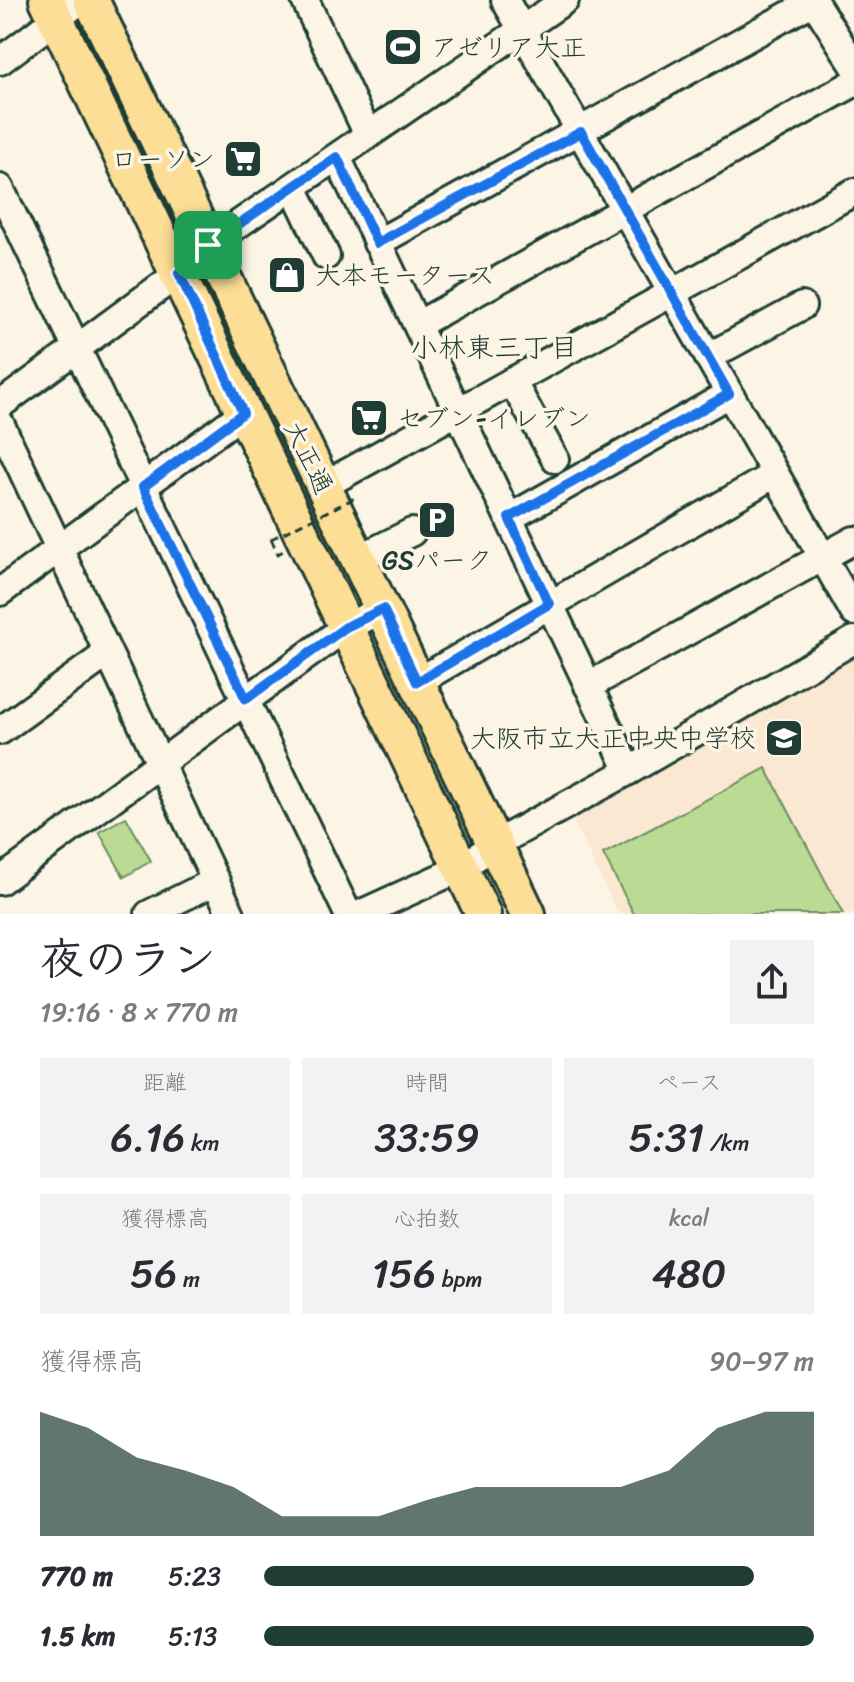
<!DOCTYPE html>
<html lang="ja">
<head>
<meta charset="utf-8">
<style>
	body { margin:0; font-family:Sriracha,"Klee One",sans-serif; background:#f2f2f3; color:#2b2b33; height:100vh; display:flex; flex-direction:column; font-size:30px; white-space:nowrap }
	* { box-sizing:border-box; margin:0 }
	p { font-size:26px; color:#7c7c81 }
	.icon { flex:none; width:44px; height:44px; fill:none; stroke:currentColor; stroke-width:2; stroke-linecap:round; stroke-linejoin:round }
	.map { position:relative; height:914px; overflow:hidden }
	.side { display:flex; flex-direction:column; background:#fff; flex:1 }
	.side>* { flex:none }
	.pin { position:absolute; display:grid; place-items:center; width:68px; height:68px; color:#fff; margin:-34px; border-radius:16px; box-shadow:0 4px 12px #0006 }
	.round { display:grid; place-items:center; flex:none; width:84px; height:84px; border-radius:0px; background:#f2f2f3 }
	.headline { display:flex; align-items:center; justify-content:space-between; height:136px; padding:0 40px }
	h1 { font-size:44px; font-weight:600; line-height:60px }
	.metrics { display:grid; grid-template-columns:repeat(3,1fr); gap:12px; height:136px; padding:8px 40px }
	.metrics div { display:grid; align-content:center; border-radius:0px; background:#f2f2f3; text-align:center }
	.metrics b { font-size:40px; font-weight:600 }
	.metrics small { font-size:22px; font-weight:400 }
	.metrics p { font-size:22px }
	.chart { height:224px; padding:16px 40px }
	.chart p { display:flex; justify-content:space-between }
	.chart svg { width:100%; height:144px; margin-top:8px; fill:#1f3d34; opacity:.7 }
	ul { padding:0 40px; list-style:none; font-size:26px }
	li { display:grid; grid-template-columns:128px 96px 1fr; align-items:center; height:60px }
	li i { height:20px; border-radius:10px; background:#1f3d34 }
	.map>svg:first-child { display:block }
	.built { fill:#fae8d2 }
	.green { fill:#bbdb94; stroke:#6d8c64; stroke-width:2 }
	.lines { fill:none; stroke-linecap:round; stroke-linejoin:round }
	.minor-casing { stroke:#1f3d34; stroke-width:32 }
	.major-casing { stroke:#1f3d34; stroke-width:40 }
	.path { stroke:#1f3d34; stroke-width:3; stroke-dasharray:8 6; stroke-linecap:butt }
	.minor { stroke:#fcf5e5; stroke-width:26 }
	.major { stroke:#fdde96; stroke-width:34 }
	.path-bridge { stroke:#1f3d34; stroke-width:3; stroke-dasharray:8 6; stroke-linecap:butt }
	.route-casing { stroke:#fff; stroke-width:16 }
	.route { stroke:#1a73e8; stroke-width:10 }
	.labels { text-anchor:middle; stroke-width:7; stroke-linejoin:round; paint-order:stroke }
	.poi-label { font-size:26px; fill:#1f3d34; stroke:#fcf5e5; text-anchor:start }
	.street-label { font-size:26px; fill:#1f3d34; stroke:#fcf5e5 }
	.neighbourhood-label { font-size:28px; fill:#1f3d34; stroke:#fcf5e5 }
</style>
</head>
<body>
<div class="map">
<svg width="854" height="914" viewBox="0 0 854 914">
	<rect width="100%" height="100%" fill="#fcf5e5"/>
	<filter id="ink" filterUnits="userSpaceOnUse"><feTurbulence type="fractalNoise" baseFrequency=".0125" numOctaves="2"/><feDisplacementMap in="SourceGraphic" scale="16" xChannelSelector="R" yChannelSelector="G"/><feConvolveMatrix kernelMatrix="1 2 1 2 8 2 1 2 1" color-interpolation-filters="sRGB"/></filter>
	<g filter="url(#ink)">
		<!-- built -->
		<path class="built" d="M854,656V914H618L573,820Z"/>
		<!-- green -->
		<path class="green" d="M766,768L843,914H634L603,854Z
			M126,817L151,861L124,877L99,832Z"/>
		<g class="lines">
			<!-- minor casing -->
			<g class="minor-casing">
				<path id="minor" d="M305,0L368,135
					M505,0L854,612
					M813,0L854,65
					M0,61L81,0
					M337,157L629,771
					M293,187L326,256
					M0,188L348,914
					M377,243L814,1
					M417,325L854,83
					M708,357L802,306
					M512,381L555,459
					M0,405L179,273L208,245L565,0
					M0,423L231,914
					M323,486L854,192
					M509,518L729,394
					M358,559L412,532
					M0,592L243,413
					M417,682L775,474
					M588,686L854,540
					M0,731L108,653
					M0,881L346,627L383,609
					M149,914L216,881
					M360,914L461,868L495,844L629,771L854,640"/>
			</g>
			<!-- major casing -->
			<g class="major-casing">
				<path id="major" d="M47,0L483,914
					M91,0L528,914"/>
			</g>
			<!-- path -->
			<path class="path" d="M271,539L278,554L283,551"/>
			<!-- minor -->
			<use href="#minor" class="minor"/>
			<!-- major -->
			<use href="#major" class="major"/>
			<!-- path-bridge -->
			<path class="path-bridge" d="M271,539L357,497"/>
		</g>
	</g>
	<g class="lines" filter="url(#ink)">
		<!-- route casing -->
		<g class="route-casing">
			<path id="route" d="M581,132L729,394L509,518L549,604L417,682L383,609L346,627L246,699L143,487L243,413L179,273L208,245L337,157L377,243Z"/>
		</g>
		<!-- route -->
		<use href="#route" class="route"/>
	</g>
	<!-- icons -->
	<defs>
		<g id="stadium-square" transform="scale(2)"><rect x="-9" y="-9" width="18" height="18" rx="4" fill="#1f3d34" stroke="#fcf5e5"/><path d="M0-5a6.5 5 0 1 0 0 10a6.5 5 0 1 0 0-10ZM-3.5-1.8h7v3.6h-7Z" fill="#fff"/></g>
		<g id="supermarket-square" transform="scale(2)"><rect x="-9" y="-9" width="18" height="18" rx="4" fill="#1f3d34" stroke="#fcf5e5"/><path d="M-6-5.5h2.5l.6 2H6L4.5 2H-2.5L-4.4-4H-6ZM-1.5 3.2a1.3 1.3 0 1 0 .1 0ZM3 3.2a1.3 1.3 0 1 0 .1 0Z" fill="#fff"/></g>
		<g id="shop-square" transform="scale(2)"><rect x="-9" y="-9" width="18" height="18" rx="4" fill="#1f3d34" stroke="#fcf5e5"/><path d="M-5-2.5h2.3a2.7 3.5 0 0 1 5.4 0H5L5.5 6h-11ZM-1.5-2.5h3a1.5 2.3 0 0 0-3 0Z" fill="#fff"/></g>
		<g id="parking-square" transform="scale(2)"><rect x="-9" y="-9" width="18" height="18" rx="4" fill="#1f3d34" stroke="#fcf5e5"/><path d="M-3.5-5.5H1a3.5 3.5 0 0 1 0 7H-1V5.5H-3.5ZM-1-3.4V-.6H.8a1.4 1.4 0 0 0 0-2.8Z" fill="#fff"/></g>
		<g id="school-square" transform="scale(2)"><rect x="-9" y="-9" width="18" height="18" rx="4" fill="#1f3d34" stroke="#fcf5e5"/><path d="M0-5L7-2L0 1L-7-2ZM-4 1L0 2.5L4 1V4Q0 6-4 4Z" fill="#fff"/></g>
	</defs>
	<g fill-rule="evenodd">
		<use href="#stadium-square" x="403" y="47"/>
		<use href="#supermarket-square" x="243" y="159"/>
		<use href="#shop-square" x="287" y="275"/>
		<use href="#supermarket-square" x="369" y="418"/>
		<use href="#parking-square" x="437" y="520"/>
		<use href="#school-square" x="784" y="738"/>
	</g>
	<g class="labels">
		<!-- poi labels -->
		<g class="poi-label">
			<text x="431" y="56">アゼリア大正</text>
			<text x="215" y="168" text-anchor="end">ローソン</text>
			<text x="315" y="284">大本モータース</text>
			<text x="397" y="427">セブン-イレブン</text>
			<text x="437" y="569" text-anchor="middle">GSパーク</text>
			<text x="756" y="747" text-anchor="end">大阪市立大正中央中学校</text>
		</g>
		<!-- street labels -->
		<g class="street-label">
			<text transform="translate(309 457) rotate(64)" y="9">大正通</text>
		</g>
		<!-- neighbourhood labels -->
		<g class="neighbourhood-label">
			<text x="494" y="357">小林東三丁目</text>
		</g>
	</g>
</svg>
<div class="pin" style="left:208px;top:245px;background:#1e9e55"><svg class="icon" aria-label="arrive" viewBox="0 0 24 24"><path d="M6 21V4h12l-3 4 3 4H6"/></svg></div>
</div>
<section class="side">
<div class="headline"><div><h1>夜のラン</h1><p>19:16 · 8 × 770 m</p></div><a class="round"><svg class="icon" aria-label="share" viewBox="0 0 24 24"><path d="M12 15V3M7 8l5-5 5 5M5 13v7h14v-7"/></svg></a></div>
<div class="metrics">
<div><p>距離</p><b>6.16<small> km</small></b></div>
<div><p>時間</p><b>33:59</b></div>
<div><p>ペース</p><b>5:31<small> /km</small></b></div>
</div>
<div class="metrics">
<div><p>獲得標高</p><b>56<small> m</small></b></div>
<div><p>心拍数</p><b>156<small> bpm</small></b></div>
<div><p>kcal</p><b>480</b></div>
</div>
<div class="chart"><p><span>獲得標高</span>90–97 m</p>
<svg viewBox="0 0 160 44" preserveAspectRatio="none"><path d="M0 44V6L10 11L20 20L30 24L40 29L50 38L60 38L70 38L80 33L90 29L100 29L110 29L120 29L130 24L140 11L150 6L160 6V44z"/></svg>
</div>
<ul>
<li><b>770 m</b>5:23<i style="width:89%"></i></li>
<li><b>1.5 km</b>5:13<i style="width:100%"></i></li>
</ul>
</section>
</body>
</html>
